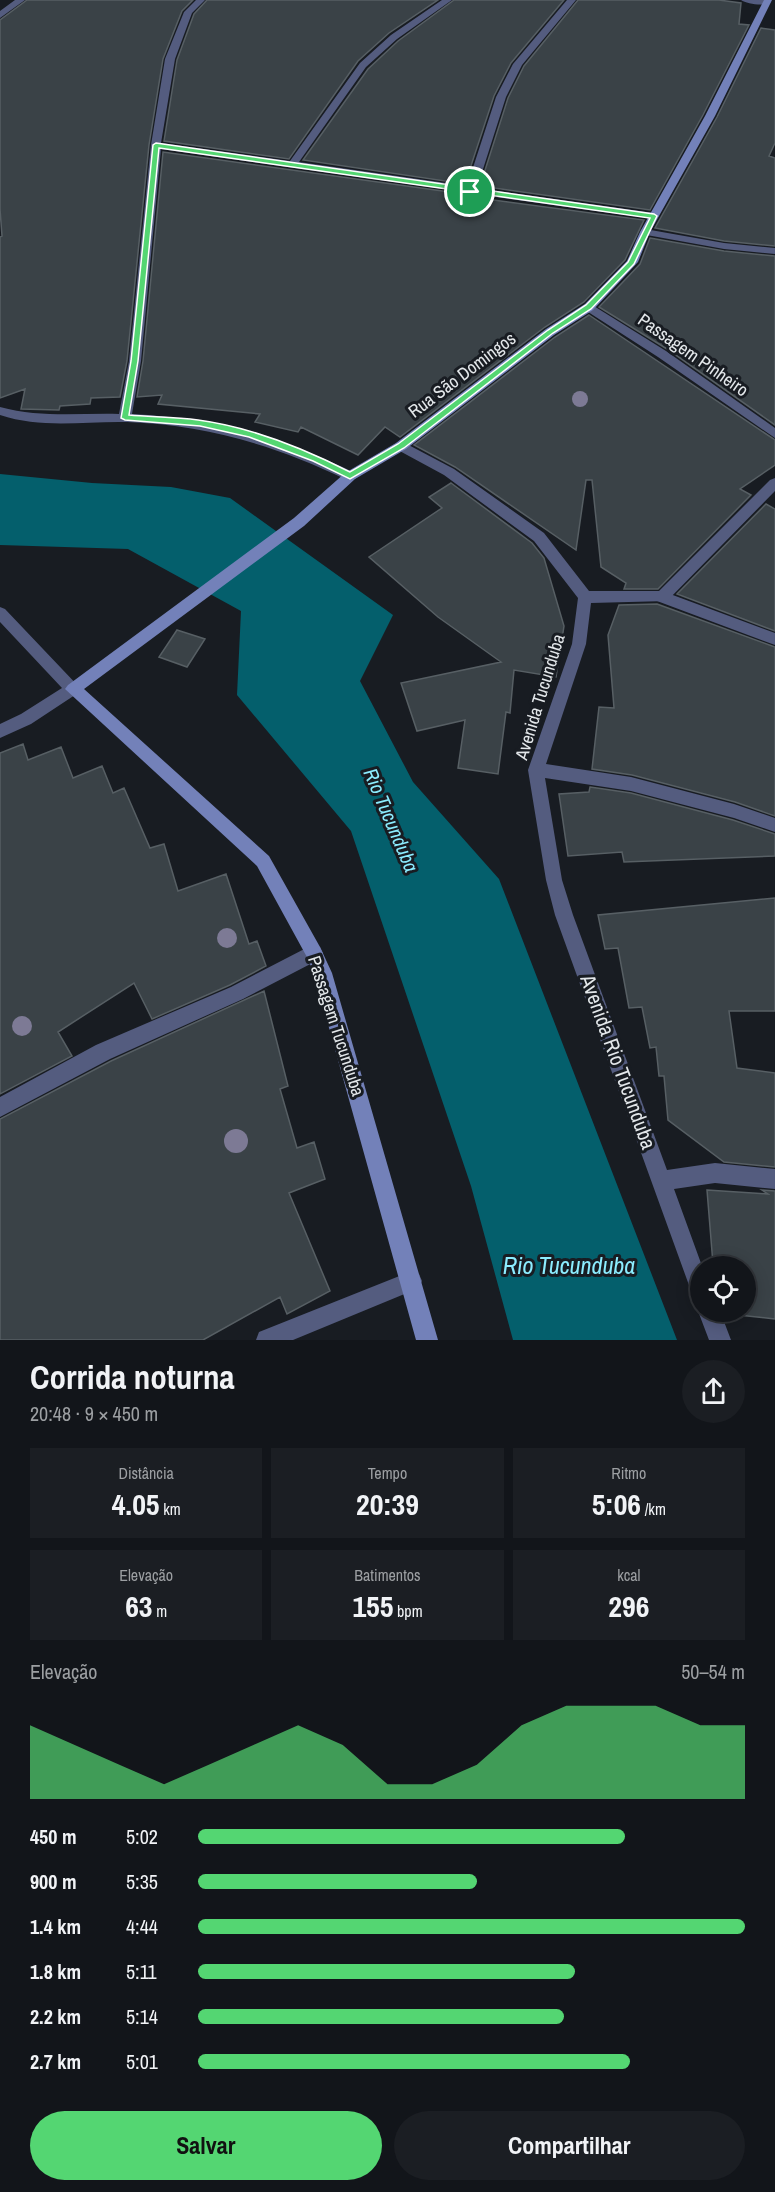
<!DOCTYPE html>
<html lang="pt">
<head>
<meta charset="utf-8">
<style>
	body { margin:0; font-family:"Archivo Narrow",sans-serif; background:#1b1e23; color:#f1f3f6; height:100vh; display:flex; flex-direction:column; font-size:22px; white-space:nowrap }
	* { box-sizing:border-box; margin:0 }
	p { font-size:20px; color:#9c9fa2 }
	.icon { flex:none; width:33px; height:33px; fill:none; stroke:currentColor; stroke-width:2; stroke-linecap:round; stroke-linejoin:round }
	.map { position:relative; height:1340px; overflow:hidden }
	.side { display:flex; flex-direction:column; background:#12151a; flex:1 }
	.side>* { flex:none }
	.tools { position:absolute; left:690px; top:1256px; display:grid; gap:12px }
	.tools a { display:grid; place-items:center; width:66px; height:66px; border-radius:50%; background:#12151a; box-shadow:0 3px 15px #0003,0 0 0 2px #313439; font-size:30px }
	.pin { position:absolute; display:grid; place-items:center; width:51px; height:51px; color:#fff; margin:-26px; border:3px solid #fff; border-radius:50%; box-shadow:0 2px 6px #0007 }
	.round { display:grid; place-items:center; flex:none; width:63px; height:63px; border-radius:32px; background:#1b1e23 }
	.overview { display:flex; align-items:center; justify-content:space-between; height:102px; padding:0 30px }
	h1 { font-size:33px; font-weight:800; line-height:45px }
	.metrics { display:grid; grid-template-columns:repeat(3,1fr); gap:9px; height:102px; padding:6px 30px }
	.metrics div { display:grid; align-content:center; border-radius:0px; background:#1b1e23; text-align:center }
	.metrics b { font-size:30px; font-weight:800 }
	.metrics small { font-size:16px; font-weight:400 }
	.metrics p { font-size:16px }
	.chart { height:168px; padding:12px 30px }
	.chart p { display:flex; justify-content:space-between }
	.chart svg { width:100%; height:108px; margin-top:6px; fill:#54d672; opacity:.7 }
	.button { display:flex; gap:12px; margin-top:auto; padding:12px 30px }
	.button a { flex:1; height:69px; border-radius:36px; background:#54d672; color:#111; font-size:24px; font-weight:800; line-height:69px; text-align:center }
	.button a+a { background:#1b1e23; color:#f1f3f6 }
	ul { padding:0 30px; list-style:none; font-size:20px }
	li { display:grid; grid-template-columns:96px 72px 1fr; align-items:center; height:45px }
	li i { height:15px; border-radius:8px; background:#54d672 }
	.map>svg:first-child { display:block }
	.water { fill:#045f6c }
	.building { fill:#3a4247; stroke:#575f64; stroke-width:1.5 }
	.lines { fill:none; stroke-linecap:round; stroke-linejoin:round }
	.lane { fill:#545c7f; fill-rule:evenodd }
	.street { fill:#545c7f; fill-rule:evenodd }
	.secondary { fill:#7381b9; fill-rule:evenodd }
	.tree { fill:#7d7a95 }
	.route { fill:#54d672; stroke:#fff; stroke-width:1.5; fill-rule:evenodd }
	.labels { text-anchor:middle; stroke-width:6; stroke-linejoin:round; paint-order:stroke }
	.street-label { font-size:18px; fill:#e3e7ea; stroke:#181c22 }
	.water-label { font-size:20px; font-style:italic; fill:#8cedff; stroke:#181c22 }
	.near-street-label { font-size:21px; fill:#e3e7ea; stroke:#181c22 }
	.near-water-label { font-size:24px; font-style:italic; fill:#8cedff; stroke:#181c22 }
</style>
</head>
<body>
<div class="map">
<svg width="775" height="1340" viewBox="0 0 775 1340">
	<rect width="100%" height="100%" fill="#181c22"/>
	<!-- water -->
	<path class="water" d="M0,474L92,483L171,487L230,498L393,615L360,681L413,782L499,879L677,1340H513L471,1186L351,831L237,695L241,611L128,549L0,545Z"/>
	<!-- building -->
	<path class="building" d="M27,0H193L182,11L163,59L149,145L127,361L120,397L91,398L90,404L60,406L59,410L21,409L25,389L0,398V237L2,236L0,209V20Z
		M207,0H438L389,33L358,61L289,159L164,141L177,60L194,14Z
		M454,0H564L511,63L494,96L465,184L303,160L368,69L398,41Z
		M578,0H719L741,3L739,24L749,25L703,115L650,210L480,186L508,98L524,66Z
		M761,28L775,30V143L769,156L775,158V246L724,241L655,228L717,117Z
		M163,152L464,194L471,197L644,220L625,260L584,302L545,327L400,437L385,427L358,455L301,427L298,432L255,422L260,414L158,404L162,395L137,397L143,361Z
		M650,238L724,251L775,256V425L667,349L599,307L640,264Z
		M589,315L775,440V465L740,489L751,495L658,589H624L626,583L601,567L592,480H586L576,550L455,467L414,445L555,337Z
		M451,483L532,543L544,558L564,626L556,677L514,670L510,713L506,712L498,774L458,768L465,720L417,731L401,683L501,662L438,617L369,557L442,508L429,497Z
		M766,504L775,509V631L677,594Z
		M657,604L775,647V816L735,802L632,775L592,769L599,707L614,708L608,635L619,605Z
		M177,630L205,639L187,667L159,657Z
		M23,744L28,760L61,747L73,778L102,766L113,793L124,788L150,848L164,844L178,891L226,874L249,944L257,941L266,966L230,985L152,1019L134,983L58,1032L72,1056L0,1094V753Z
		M590,787L631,793L733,820L775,834V856L624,862L622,852L568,856L559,794L589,792Z
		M775,898V1011H729L737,1068L775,1073V1167L724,1162L668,1120L664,1076H659L656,1047L650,1048L642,1007L629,1008L618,948L605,949L598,915Z
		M264,991L288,1086L280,1089L297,1148L314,1142L325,1179L289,1193L330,1291L287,1314L280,1297L203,1340H0V1119L111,1061Z
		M707,1190L768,1194L762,1190L775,1191V1319L729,1314V1311H746V1266L713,1264Z"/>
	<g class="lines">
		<!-- lane -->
		<path class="lane" d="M589,303L666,351L775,428V438L658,357L585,310L583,307Z
			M662,591L775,633V645L657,601L655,597L657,593Z
			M314,944L320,947L323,953L320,959L243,999L110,1059L0,1117V1097L96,1045L231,987Z"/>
		<!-- street -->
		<path class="street" d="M15,0H25L0,18V11Z
			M196,0H205L192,13L175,59L161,143L290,161L360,63L391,35L442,0H452L397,39L366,67L299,162L467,186L496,97L513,64L567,0H576L522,65L506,97L477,188L654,213L659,216L654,219L474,194L470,195L465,192L161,149L141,361L132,414C212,418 283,438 355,473L357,476L355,479H345C275,445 205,425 127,422C84,421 42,429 0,415V407C40,418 78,413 119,414L129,361L151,145L165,59L184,12Z
			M741,0H769L771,2C765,7 747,4 741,0Z
			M645,229L724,243L775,248V254L724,249L641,234V230Z
			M401,441L454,469L544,533L589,591H659L770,480L775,478V491L667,601L591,603L586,644L546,764L631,777L734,804L775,818V832L734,818L631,791L545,778L562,880L573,915L667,1170L715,1163L775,1169V1189L715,1183L674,1189L702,1266L700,1298L693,1295L690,1288L555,915L546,880L528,770L572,644L578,598L534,541L444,475L396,449L395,446L396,443Z
			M0,607L5,609L81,689L78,693L31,724L0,738V724L21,714L62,688L0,622Z
			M412,1271L419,1274L422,1281L419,1288L293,1340H256L259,1332Z
			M700,1306V1311H720L731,1340H709L698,1311Z"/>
		<!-- secondary -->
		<path class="secondary" d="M764,0H772L715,116L650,232L638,262L593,310L554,335L406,449L355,479L304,526L84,689L269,856L320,947L332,973L438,1340H416L314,974L308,959L257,866L65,689L68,685L294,518L345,473L396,443L546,329L585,304L627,261L640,232L705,116Z"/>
	</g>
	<!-- trees -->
	<g class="tree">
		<circle cx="580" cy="399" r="8"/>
		<circle cx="227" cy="938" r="10"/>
		<circle cx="22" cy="1026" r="10"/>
		<circle cx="236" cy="1141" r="12"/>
	</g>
	<!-- route -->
	<path class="route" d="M156,143L654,214L657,216L634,264L591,309L553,333L404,448L350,479L313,461L249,437L200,426L125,420L121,418L131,361L153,145ZM159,148L650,218L628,262L586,305L548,330L398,444L350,472C303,448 251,427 198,420C175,417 152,417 129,415L138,361Z"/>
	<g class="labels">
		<!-- street labels -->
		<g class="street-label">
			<text transform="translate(693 355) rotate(35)" y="6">Passagem Pinheiro</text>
			<text transform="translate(462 375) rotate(-37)" y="6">Rua São Domingos</text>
			<text transform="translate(540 697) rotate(-73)" y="6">Avenida Tucunduba</text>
			<text transform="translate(336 1026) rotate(72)" y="6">Passagem Tucunduba</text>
		</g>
		<!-- water labels -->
		<g class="water-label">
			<text transform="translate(391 820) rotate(67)" y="7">Rio Tucunduba</text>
		</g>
		<!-- near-street labels -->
		<g class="near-street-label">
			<text transform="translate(618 1062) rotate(70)" y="7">Avenida Rio Tucunduba</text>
		</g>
		<!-- near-water labels -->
		<g class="near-water-label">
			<text x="569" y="1274">Rio Tucunduba</text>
		</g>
	</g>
</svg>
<div class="tools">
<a><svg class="icon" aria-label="locate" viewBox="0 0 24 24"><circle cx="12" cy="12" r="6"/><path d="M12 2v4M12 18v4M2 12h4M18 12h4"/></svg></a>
</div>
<div class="pin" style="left:470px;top:192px;background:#1e9e55"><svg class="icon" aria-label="arrive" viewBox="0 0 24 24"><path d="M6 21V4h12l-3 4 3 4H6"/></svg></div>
</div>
<section class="side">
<div class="overview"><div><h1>Corrida noturna</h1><p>20:48 · 9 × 450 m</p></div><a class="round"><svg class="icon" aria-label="share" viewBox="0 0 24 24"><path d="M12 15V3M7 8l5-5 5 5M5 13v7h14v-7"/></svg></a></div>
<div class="metrics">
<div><p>Distância</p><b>4.05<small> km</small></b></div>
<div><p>Tempo</p><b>20:39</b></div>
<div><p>Ritmo</p><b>5:06<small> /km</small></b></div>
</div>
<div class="metrics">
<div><p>Elevação</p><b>63<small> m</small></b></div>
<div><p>Batimentos</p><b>155<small> bpm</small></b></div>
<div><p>kcal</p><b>296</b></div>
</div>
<div class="chart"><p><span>Elevação</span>50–54 m</p>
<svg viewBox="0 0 160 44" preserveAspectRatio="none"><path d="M0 44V14L10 22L20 30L30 38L40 30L50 22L60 14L70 22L80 38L90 38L100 30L110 14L120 6L130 6L140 6L150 14L160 14V44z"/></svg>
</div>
<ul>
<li><b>450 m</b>5:02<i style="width:78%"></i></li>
<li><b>900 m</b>5:35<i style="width:51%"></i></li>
<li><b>1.4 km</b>4:44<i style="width:100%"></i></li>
<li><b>1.8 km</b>5:11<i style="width:69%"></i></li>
<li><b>2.2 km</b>5:14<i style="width:67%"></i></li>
<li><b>2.7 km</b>5:01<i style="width:79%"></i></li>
</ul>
<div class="button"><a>Salvar</a><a>Compartilhar</a></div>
</section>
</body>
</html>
